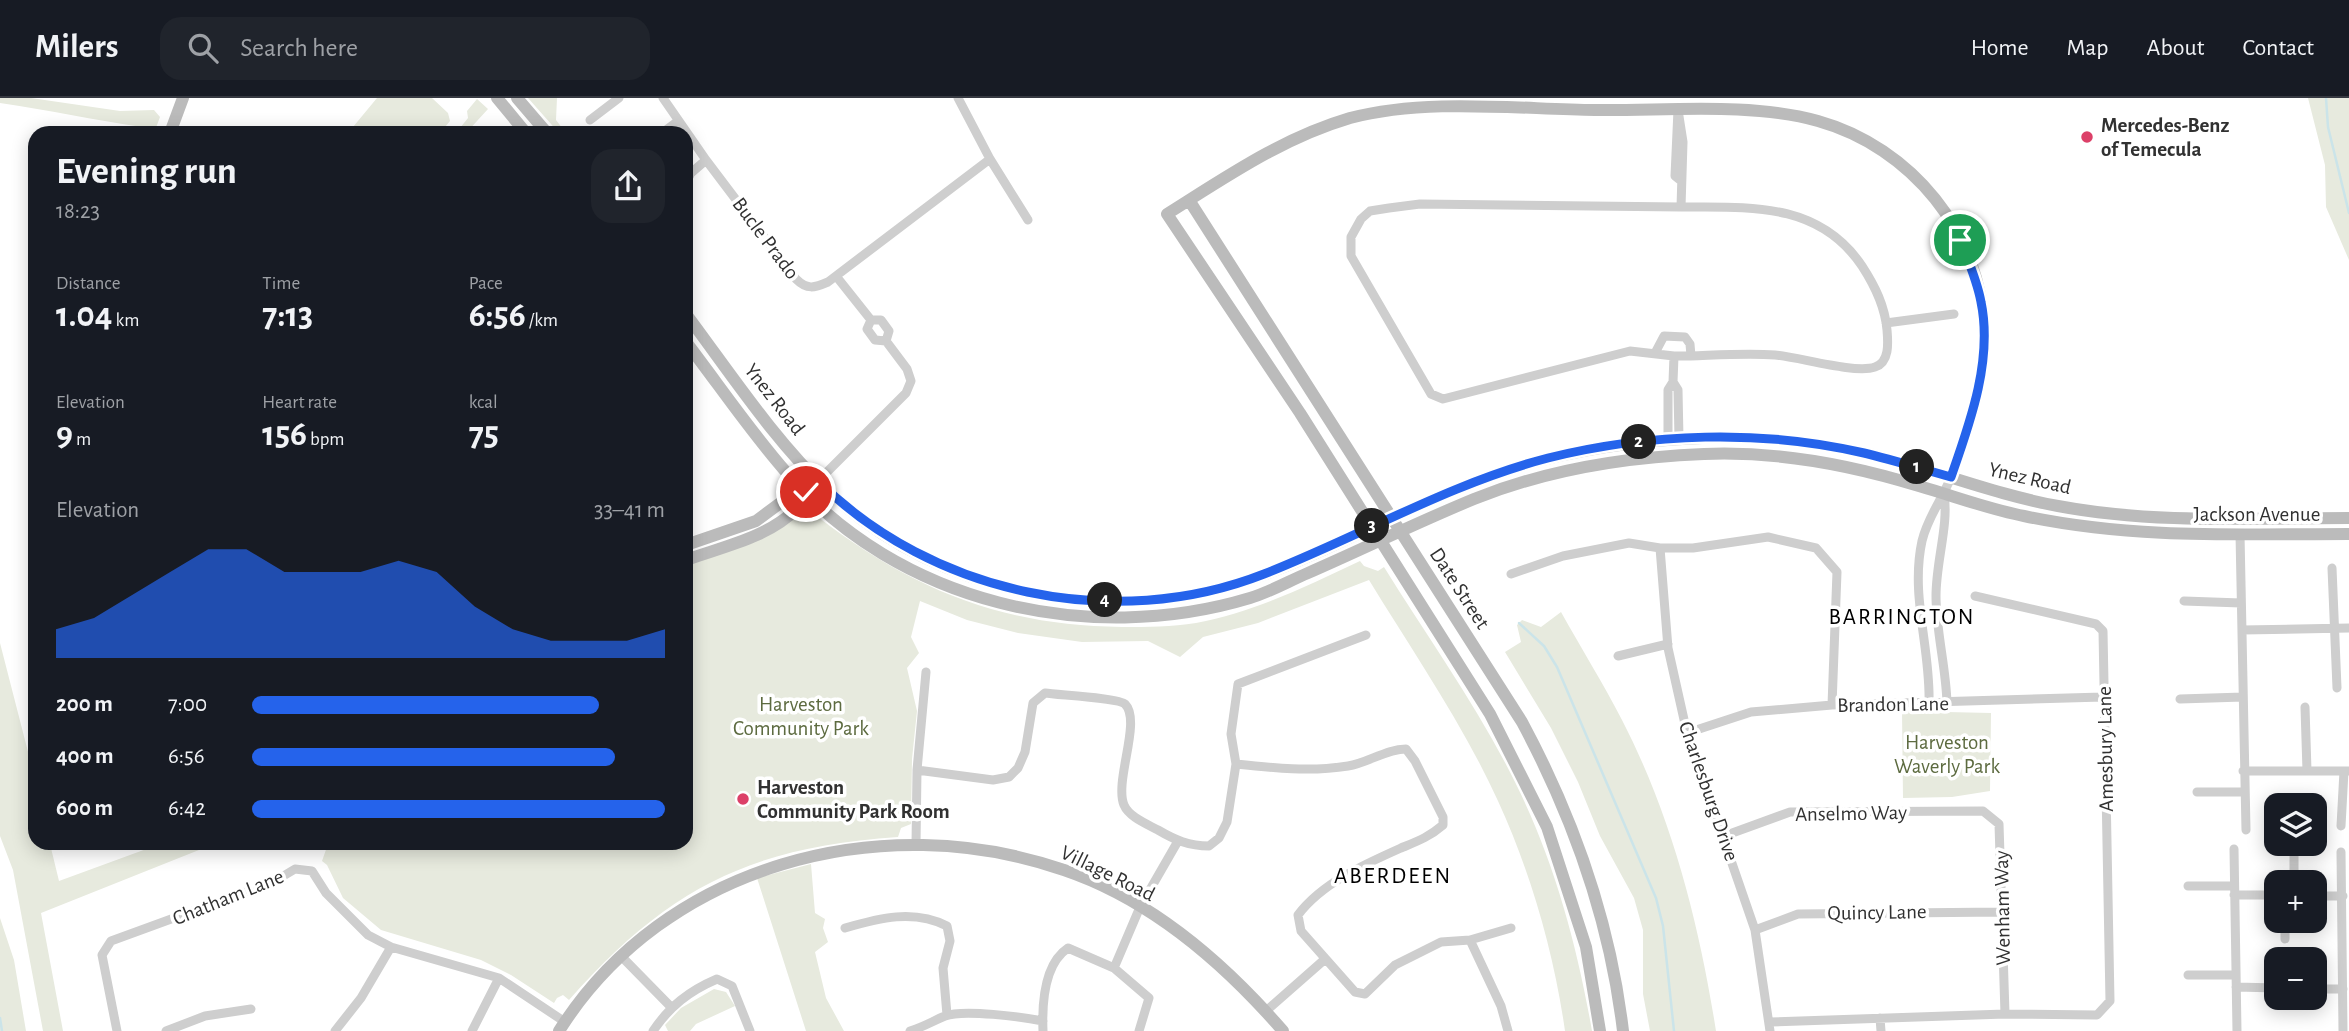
<!DOCTYPE html>
<html lang="en">
<head>
<meta charset="utf-8">
<style>
	body { margin:0; font-family:"Alegreya Sans",sans-serif; background:#20242c; color:#f1f3f6; height:100vh; display:flex; flex-direction:column; font-size:26px; white-space:nowrap }
	* { box-sizing:border-box; margin:0 }
	p { font-size:23px; color:#9ea1a6 }
	.icon { flex:none; width:38px; height:38px; fill:none; stroke:currentColor; stroke-width:2; stroke-linecap:round; stroke-linejoin:round }
	.map { position:relative; flex:1; overflow:hidden }
	.drawer { position:absolute; left:28px; top:28px; width:665px; height:724px; display:flex; flex-direction:column; background:#171b24; border-radius:21px; box-shadow:0 4px 18px #0003 }
	.drawer>* { flex:none }
	.buttons { position:absolute; left:2264px; top:695px; display:grid; gap:14px }
	.buttons a { display:grid; place-items:center; width:63px; height:63px; border-radius:14px; background:#171b24; box-shadow:0 4px 18px #0003; font-size:35px }
	.pin { position:absolute; display:grid; place-items:center; width:60px; height:60px; color:#fff; margin:-30px; border:4px solid #fff; border-radius:50%; box-shadow:0 2px 7px #0007 }
	.km { position:absolute; width:35px; height:35px; margin:-18px; border-radius:50%; background:#222; color:#fff; font-size:19px; line-height:35px; text-align:center }
	.round { display:grid; place-items:center; flex:none; width:74px; height:74px; border-radius:21px; background:#20242c }
	.head { display:flex; align-items:center; justify-content:space-between; height:119px; padding:0 28px }
	h1 { font-size:38px; font-weight:600; line-height:52px }
	.stats { display:grid; grid-template-columns:repeat(3,1fr); gap:10px; height:119px; padding:7px 28px }
	.stats div { display:grid; align-content:center }
	.stats b { font-size:35px; font-weight:600 }
	.stats small { font-size:19px; font-weight:400 }
	.stats p { font-size:19px }
	.chart { height:196px; padding:14px 28px }
	.chart p { display:flex; justify-content:space-between }
	.chart svg { width:100%; height:126px; margin-top:7px; fill:#2563eb; opacity:.7 }
	ul { padding:0 28px; list-style:none; font-size:23px }
	li { display:grid; grid-template-columns:112px 84px 1fr; align-items:center; height:52px }
	li i { height:18px; border-radius:9px; background:#2563eb }
	header { display:flex; align-items:center; gap:42px; box-sizing:border-box; height:98px; padding:0 35px; background:#171b24; border-bottom:2px solid #363941 }
	header strong { font-size:33px }
	nav { display:flex; gap:38px; margin-inline-start:auto; font-size:24px }
	.search { width:490px; height:63px; background:#20242c; display:flex; align-items:center; gap:18px; box-sizing:border-box; padding:0 24px; border-radius:21px; color:#9ea1a6; font-size:26px }
	.map>svg:first-child { display:block }
	.green { fill:#e7eade }
	.lines { fill:none; stroke-linecap:round; stroke-linejoin:round }
	.stream { stroke:#cbe4e9; stroke-width:2.5 }
	.street { stroke:#cecece; stroke-width:9 }
	.secondary { stroke:#bbb; stroke-width:12 }
	.route-casing { stroke:#fff; stroke-width:14 }
	.route { stroke:#2563eb; stroke-width:9 }
	.poi-dot { fill:#dc4068; stroke:#fff; stroke-width:2.5 }
	.labels { text-anchor:middle; stroke-width:7; stroke-linejoin:round; paint-order:stroke }
	.poi-label { font-size:21px; font-weight:bold; fill:#313131; stroke:#fff; text-anchor:start }
	.street-label { font-size:21px; fill:#313131; stroke:#fff }
	.park-label { font-size:21px; fill:#5d6b40; stroke:#fff }
	.neighbourhood-label { font-size:23px; letter-spacing:2px; fill:#000; stroke:#fff }
</style>
</head>
<body>
<header>
<strong>Milers</strong>
<div class="search"><svg class="icon" aria-label="search" viewBox="0 0 24 24"><circle cx="10" cy="10" r="6"/><path d="M15 15l6 6"/></svg>Search here</div>
<nav><a>Home</a><a>Map</a><a>About</a><a>Contact</a></nav>
</header>
<div class="map">
<svg width="2349" height="933" viewBox="0 0 2349 933">
	<rect width="100%" height="100%" fill="#fff"/>
	<!-- green -->
	<path class="green" d="M0,0H31L120,13L154,12L160,19L154,35H141L142,29C94,22 48,12 0,5Z
		M377,0H432L448,15L450,23L440,35H348Z
		M528,0H557L556,22L566,35H559Z
		M2308,0H2349V162L2326,109L2325,67Z
		M477,1L488,11L466,35H456L468,20L467,13Z
		M794,419L799,423H813L818,419C912,491 1001,528 1122,529C1147,529 1172,529 1196,525C1255,514 1307,488 1360,463L1364,468L1378,473L1384,469C1428,540 1478,609 1515,684C1554,762 1577,847 1592,933H1565C1554,855 1531,775 1498,703C1463,626 1413,554 1369,482L1258,525L1203,539L1180,559L1148,543L1082,544L1018,535L967,522L920,503L911,539L919,555L907,570L917,613L912,661L911,726L901,730L898,739C749,749 667,791 569,902L563,897L557,900L554,905L511,877L481,862L381,832L343,800L327,767L322,763L328,746H686V467Z
		M1561,514C1581,550 1603,585 1622,622C1672,719 1699,825 1716,933H1650L1643,896V832L1634,800L1600,738L1578,684L1551,630L1505,554L1521,544L1517,527L1522,522L1541,529Z
		M0,545L35,681V746H50L59,783L160,746H214L41,815L63,933H43L13,772L0,738Z
		M1902,613L1991,615L1990,693L1952,699L1903,700Z
		M811,766L815,815L825,821L823,830L828,844L815,854L826,900L844,933H806L757,780Z
		M0,820L14,862L26,933H0Z
		M714,891L726,894L735,908L696,926L690,933H668L665,927L681,910Z"/>
	<g class="lines">
		<!-- stream -->
		<path class="stream" d="M2326,0L2328,29L2349,115
			M1519,525L1544,548L1557,569L1656,800L1663,828L1674,933
			M0,920L2,933"/>
		<!-- street -->
		<path class="street" d="M663,0L706,62L691,75L686,84
			M958,0L990,61L1028,122
			M590,22L619,0
			M662,35L678,23
			M706,62L796,181C807,192 814,190 828,184L990,61
			M1681,109C1750,109 1819,104 1862,168C1875,188 1885,208 1887,232C1888,244 1890,264 1875,269C1855,276 1799,259 1775,257C1747,255 1719,257 1691,258
			M871,222H881L889,233L886,243
			M1886,225L1954,216
			M1655,255L1664,238L1685,239L1690,246L1691,258H1674
			M1673,284L1678,292L1679,341
			M1668,342V292L1673,284L1674,258L1630,253L1443,301L1431,296L1351,158V139L1361,121L1370,113L1389,110L1420,106L1681,109L1683,44L1678,12L1675,78L1680,82
			M818,383L906,295L911,283L907,271L886,243L875,242L867,231L871,222L836,178
			M1944,396C1949,427 1936,463 1936,498C1936,533 1946,569 1947,605
			M2240,436L2246,732
			M1660,450L1668,550L1687,635L1755,832L1770,933
			M2332,470L2337,590
			M1511,476L1563,458L1629,445L1660,450H1693L1768,439L1816,450L1837,474L1832,607
			M2184,503L2241,505
			M2242,532L2349,530
			M1618,558L1668,546
			M2180,601L2243,599
			M1929,606C1931,551 1910,498 1922,443C1928,418 1942,402 1951,379
			M2305,609L2307,673
			M1687,635L1751,614L1832,607L2103,599
			M1236,666C1273,670 1311,674 1348,668C1368,665 1386,651 1406,651L1415,663L1443,719V727C1429,739 1418,743 1401,750C1365,766 1322,785 1298,817L1301,833L1355,894L1365,896L1395,867L1441,844L1470,842L1511,830
			M917,672L993,682L1009,679L1018,670L1025,654L1033,605L1045,595C1058,597 1119,600 1125,606C1142,623 1114,683 1124,707C1129,719 1147,726 1158,732C1175,742 1189,748 1209,748L1219,740L1227,724L1236,666L1231,636L1238,586L1366,537
			M2243,673H2349
			M2197,694H2244
			M2341,728L2344,673
			M1724,738L1790,714L1983,713L1999,726L2005,916
			M916,746L917,672L926,574
			M2234,751L2237,933
			M2341,754L2343,933
			M2294,784V747
			M2188,788H2234
			M2234,797H2277
			M2315,798H2343
			M2285,822V841
			M845,830C879,820 914,811 947,828L950,843L943,870L947,917
			M1755,832L1798,816L2002,814
			M1470,842L1501,908L1508,933
			M621,858L671,909
			M1114,870L1140,809L1178,743
			M2188,877H2236
			M2236,889L2277,890
			M2315,891H2343
			M1266,913L1324,862
			M1880,920L1881,933
			M1770,924L2005,916L2097,917L2110,903L2103,533L2096,526L1975,498
			M117,933L102,857L111,843L275,783L295,771L312,773L326,795L368,837L391,849L499,880L565,924
			M166,933L205,918L251,911
			M335,933L361,900L391,849
			M472,933L499,880
			M653,933C670,908 689,893 717,881L732,888L750,933
			M910,933C923,929 933,923 945,918C963,911 1023,919 1043,923
			M1043,933C1042,907 1044,866 1068,850L1114,870L1149,900L1139,933"/>
		<!-- secondary -->
		<path class="secondary" d="M497,0L526,35
			M517,0L547,35
			M170,35L183,0
			M1189,102L1522,624C1574,721 1610,823 1623,933
			M686,216C731,276 774,342 829,394C942,500 1118,531 1263,477C1333,451 1400,413 1471,385C1544,356 1623,343 1702,340C1756,338 1812,343 1865,355C1930,370 1992,396 2058,408C2153,426 2253,420 2349,420
			M686,244C719,287 750,333 786,374C897,505 1088,549 1250,500C1270,494 1289,483 1308,475C1363,451 1418,424 1474,401C1546,372 1627,359 1704,356C1776,353 1851,367 1919,388C1954,398 1988,411 2024,418C2131,441 2240,436 2349,436
			M686,447L756,423L787,400L806,394
			M686,462C722,449 769,439 796,411C802,404 805,395 812,389
			M559,933C664,766 882,709 1064,772C1150,801 1225,866 1283,933
			M1600,933L1586,849L1547,729L1490,616L1300,315L1167,116C1226,79 1282,40 1350,20C1427,0 1516,11 1595,12C1666,13 1750,4 1818,23C1911,49 1982,135 1984,233C1986,283 1967,333 1951,379"/>
	</g>
	<g class="lines">
		<!-- route casing -->
		<g class="route-casing">
			<path id="route" d="M806,394L818,383C932,496 1114,535 1264,476C1359,439 1448,386 1548,360C1648,335 1762,331 1864,355C1893,362 1922,371 1951,379C1970,325 1993,262 1981,204C1977,182 1968,162 1960,142"/>
		</g>
		<!-- route -->
		<use href="#route" class="route"/>
	</g>
	<!-- markers -->
	<g class="poi-dot">
		<circle cx="2087" cy="39" r="7"/>
		<circle cx="743" cy="701" r="7"/>
	</g>
	<g class="labels">
		<!-- poi labels -->
		<g class="poi-label">
			<text x="2101" y="34">Mercedes-Benz<tspan x="2101" dy="24">of Temecula</tspan></text>
			<text x="757" y="696">Harveston<tspan x="757" dy="24">Community Park Room</tspan></text>
		</g>
		<!-- street labels -->
		<g class="street-label">
			<text transform="translate(766 140) rotate(53)" y="7">Bucle Prado</text>
			<text transform="translate(775 301) rotate(52)" y="7">Ynez Road</text>
			<text transform="translate(2030 380) rotate(13)" y="7">Ynez Road</text>
			<text x="2257" y="423">Jackson Avenue</text>
			<text transform="translate(1460 490) rotate(57)" y="7">Date Street</text>
			<text transform="translate(1893 606) rotate(-1)" y="7">Brandon Lane</text>
			<text transform="translate(2105 651) rotate(-91)" y="7">Amesbury Lane</text>
			<text transform="translate(1709 693) rotate(71)" y="7">Charlesburg Drive</text>
			<text transform="translate(1851 715) rotate(-1)" y="7">Anselmo Way</text>
			<text transform="translate(1108 775) rotate(26)" y="7">Village Road</text>
			<text transform="translate(228 799) rotate(-22)" y="7">Chatham Lane</text>
			<text transform="translate(2002 810) rotate(-91)" y="7">Wenham Way</text>
			<text transform="translate(1877 814) rotate(-1)" y="7">Quincy Lane</text>
		</g>
		<!-- park labels -->
		<g class="park-label">
			<text x="801" y="613">Harveston<tspan x="801" dy="24">Community Park</tspan></text>
			<text x="1947" y="651">Harveston<tspan x="1947" dy="24">Waverly Park</tspan></text>
		</g>
		<!-- neighbourhood labels -->
		<g class="neighbourhood-label">
			<text x="1902" y="526">BARRINGTON</text>
			<text x="1393" y="785">ABERDEEN</text>
		</g>
	</g>
</svg>
<div class="buttons">
<a><svg class="icon" aria-label="layers" viewBox="0 0 24 24"><path d="M12 4l9 5-9 5-9-5zM3 14l9 5 9-5"/></svg></a>
<a>+</a>
<a>−</a>
</div>
<div class="pin" style="left:1960px;top:142px;background:#1e9e55"><svg class="icon" aria-label="arrive" viewBox="0 0 24 24"><path d="M6 21V4h12l-3 4 3 4H6"/></svg></div>
<div class="pin" style="left:806px;top:394px;background:#d93025"><svg class="icon" aria-label="check" viewBox="0 0 24 24"><path d="M5 12l5 5 9-10"/></svg></div>
<b class="km" style="left:1917px;top:369px">1</b>
<b class="km" style="left:1639px;top:344px">2</b>
<b class="km" style="left:1372px;top:428px">3</b>
<b class="km" style="left:1105px;top:502px">4</b>
<section class="drawer">
<div class="head"><div><h1>Evening run</h1><p>18:23</p></div><a class="round"><svg class="icon" aria-label="share" viewBox="0 0 24 24"><path d="M12 15V3M7 8l5-5 5 5M5 13v7h14v-7"/></svg></a></div>
<div class="stats">
<div><p>Distance</p><b>1.04<small> km</small></b></div>
<div><p>Time</p><b>7:13</b></div>
<div><p>Pace</p><b>6:56<small> /km</small></b></div>
</div>
<div class="stats">
<div><p>Elevation</p><b>9<small> m</small></b></div>
<div><p>Heart rate</p><b>156<small> bpm</small></b></div>
<div><p>kcal</p><b>75</b></div>
</div>
<div class="chart"><p><span>Elevation</span>33–41 m</p>
<svg viewBox="0 0 160 44" preserveAspectRatio="none"><path d="M0 44V34L10 30L20 22L30 14L40 6L50 6L60 14L70 14L80 14L90 10L100 14L110 26L120 34L130 38L140 38L150 38L160 34V44z"/></svg>
</div>
<ul>
<li><b>200 m</b>7:00<i style="width:84%"></i></li>
<li><b>400 m</b>6:56<i style="width:88%"></i></li>
<li><b>600 m</b>6:42<i style="width:100%"></i></li>
</ul>
</section>
</div>
</body>
</html>
